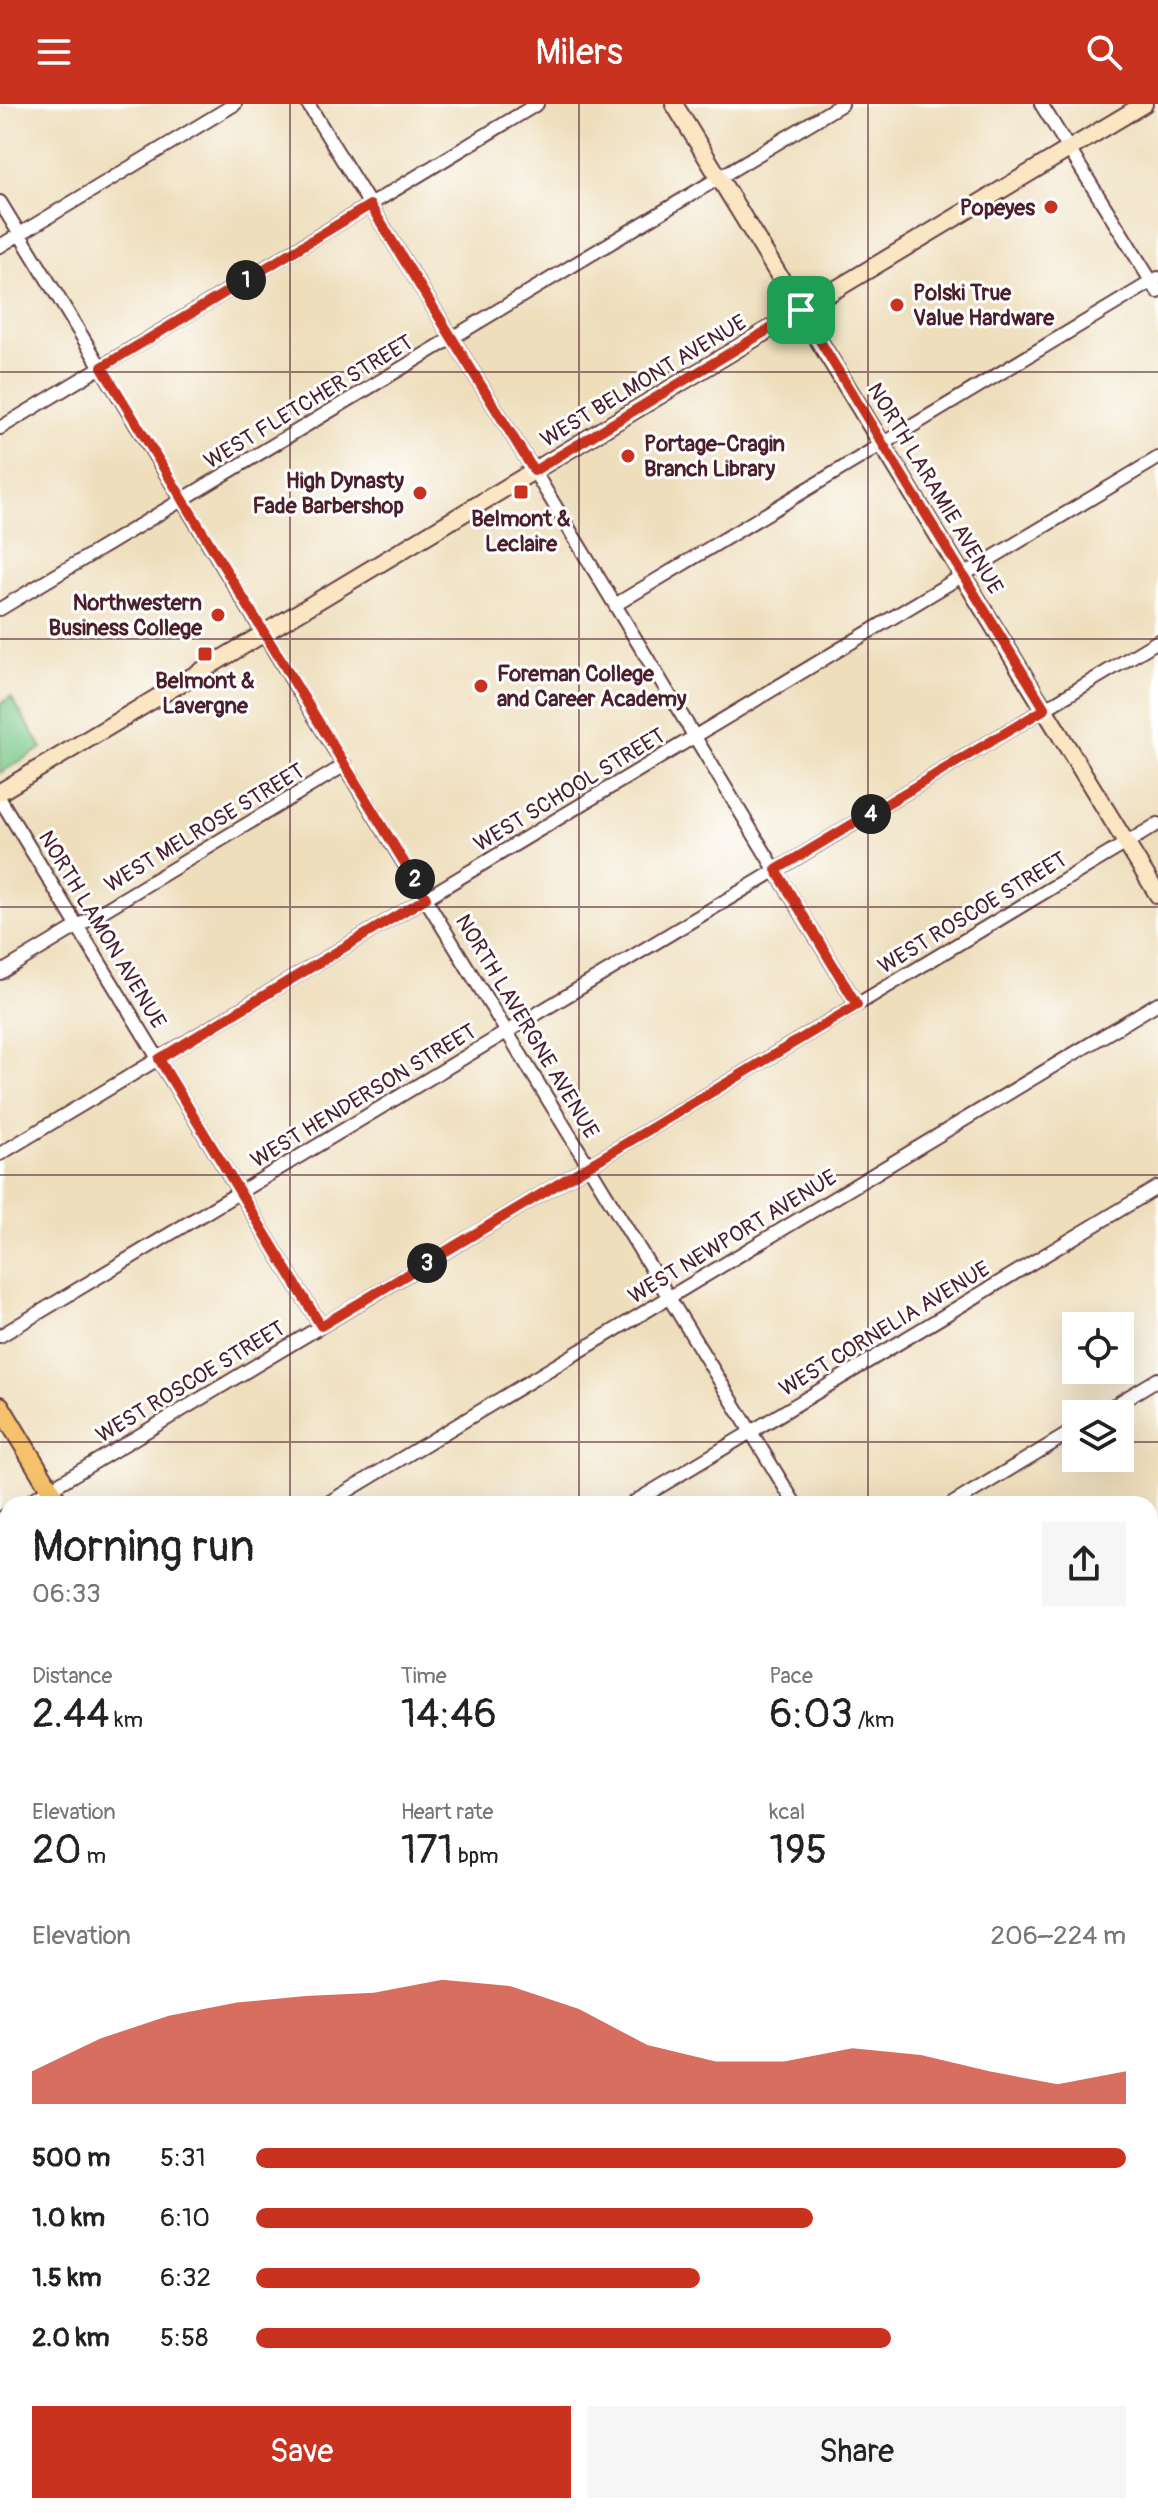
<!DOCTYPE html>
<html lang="en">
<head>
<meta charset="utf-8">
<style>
	body { margin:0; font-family:Pangolin,sans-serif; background:#f6f6f6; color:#222; height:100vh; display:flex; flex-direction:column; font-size:30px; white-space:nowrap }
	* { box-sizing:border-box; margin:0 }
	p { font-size:26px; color:#767676 }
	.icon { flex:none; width:44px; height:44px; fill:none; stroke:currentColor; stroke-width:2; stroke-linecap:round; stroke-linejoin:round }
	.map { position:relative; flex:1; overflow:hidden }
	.sheet { position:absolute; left:0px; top:1392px; width:1158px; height:1018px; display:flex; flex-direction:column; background:#fff; border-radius:24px 24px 0 0; box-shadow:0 8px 32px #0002 }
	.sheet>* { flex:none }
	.controls { position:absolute; left:1062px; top:1208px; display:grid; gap:16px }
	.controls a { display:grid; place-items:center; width:72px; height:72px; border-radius:0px; background:#fff; box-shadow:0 8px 32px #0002; font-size:40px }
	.pin { position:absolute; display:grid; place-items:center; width:68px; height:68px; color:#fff; margin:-34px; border-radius:16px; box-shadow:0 4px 12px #0006 }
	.km { position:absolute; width:40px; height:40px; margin:-20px; border-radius:50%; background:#222; color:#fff; font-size:22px; line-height:40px; text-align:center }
	.round { display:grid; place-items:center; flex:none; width:84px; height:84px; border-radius:0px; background:#f6f6f6 }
	.overview { display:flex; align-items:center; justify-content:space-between; height:136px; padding:0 32px }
	h1 { font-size:44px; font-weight:600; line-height:60px }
	.metrics { display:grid; grid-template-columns:repeat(3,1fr); gap:12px; height:136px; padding:8px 32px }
	.metrics div { display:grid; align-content:center }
	.metrics b { font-size:40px; font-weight:600 }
	.metrics small { font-size:22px; font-weight:400 }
	.metrics p { font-size:22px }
	.chart { height:224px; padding:16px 32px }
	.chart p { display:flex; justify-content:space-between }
	.chart svg { width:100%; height:144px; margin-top:8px; fill:#c8321e; opacity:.7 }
	.button { display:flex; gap:16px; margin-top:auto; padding:16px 32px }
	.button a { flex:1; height:92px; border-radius:0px; background:#c8321e; color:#fff; font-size:32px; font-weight:600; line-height:92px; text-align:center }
	.button a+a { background:#f6f6f6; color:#222 }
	ul { padding:0 32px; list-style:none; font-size:26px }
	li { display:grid; grid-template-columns:128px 96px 1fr; align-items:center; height:60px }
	li i { height:20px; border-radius:10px; background:#c8321e }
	header { display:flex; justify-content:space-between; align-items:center; height:104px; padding:0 32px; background:#c8321e; color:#fff; font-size:36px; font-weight:600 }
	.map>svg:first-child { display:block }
	.green { fill:#79c787; stroke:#627359; stroke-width:2 }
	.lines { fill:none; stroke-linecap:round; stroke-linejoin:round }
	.street-casing { stroke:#633c41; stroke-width:16 }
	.secondary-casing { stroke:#633c41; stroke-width:20 }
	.primary-casing { stroke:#633c41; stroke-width:22 }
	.street { stroke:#fff; stroke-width:12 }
	.secondary { stroke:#fbe6c4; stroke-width:16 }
	.primary { stroke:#f5c16b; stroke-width:18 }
	.route-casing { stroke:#fff; stroke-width:16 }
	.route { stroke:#c8321e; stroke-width:10 }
	.grid { fill:none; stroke:#4a1f2b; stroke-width:2; stroke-opacity:0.55 }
	.poi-dot { fill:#c8321e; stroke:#fff; stroke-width:3 }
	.labels { text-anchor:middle; stroke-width:6; stroke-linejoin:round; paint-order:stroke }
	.poi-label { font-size:22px; font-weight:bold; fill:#4a1f2b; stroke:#fff; text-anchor:end }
	.street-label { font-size:22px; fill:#4a1f2b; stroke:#fff }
</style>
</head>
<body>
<header><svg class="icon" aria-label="menu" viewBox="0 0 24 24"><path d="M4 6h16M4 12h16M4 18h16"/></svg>Milers<svg class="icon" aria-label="search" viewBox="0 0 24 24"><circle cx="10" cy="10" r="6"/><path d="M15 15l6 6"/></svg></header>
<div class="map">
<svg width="1158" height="2409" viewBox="0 0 1158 2409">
	<rect width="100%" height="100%" fill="#fff"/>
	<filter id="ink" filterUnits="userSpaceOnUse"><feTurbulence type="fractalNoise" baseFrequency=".0125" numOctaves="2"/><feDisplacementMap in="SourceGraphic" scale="16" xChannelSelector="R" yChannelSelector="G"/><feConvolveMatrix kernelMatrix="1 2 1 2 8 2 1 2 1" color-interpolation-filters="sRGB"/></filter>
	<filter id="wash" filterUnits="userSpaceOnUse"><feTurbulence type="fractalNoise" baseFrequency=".006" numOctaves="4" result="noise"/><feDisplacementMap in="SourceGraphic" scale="32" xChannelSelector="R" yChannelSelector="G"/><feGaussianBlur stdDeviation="1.8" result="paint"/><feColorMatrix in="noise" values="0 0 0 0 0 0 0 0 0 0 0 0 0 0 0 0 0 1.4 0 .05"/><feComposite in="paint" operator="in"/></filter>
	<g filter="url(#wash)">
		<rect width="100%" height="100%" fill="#eedebc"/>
		<!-- green -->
		<path class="green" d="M11,593L42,644L0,669V600Z"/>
	</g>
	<g filter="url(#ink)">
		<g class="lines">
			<!-- street casing -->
			<g class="street-casing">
				<path id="street" d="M308,0L534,367L857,901
					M1041,0L1158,188
					M0,98L795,1400
					M0,142L235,0
					M0,324L537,0
					M615,501L1158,174
					M0,505L842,0
					M0,695L321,1222
					M0,869L345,661
					M0,1050L1158,354
					M0,1232L1158,537
					M1100,1310L1158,1275
					M25,1400L1158,720
					M326,1400L1158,899
					M631,1400L1158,1083
					M952,1400L1076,1325
					M0,1415L8,1410
					M1150,1634L1158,1629
					M0,1712L8,1726
					M1150,1815L1158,1810
					M0,1851L8,1846
					M1150,1984L1158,1997
					M0,2063L8,2076
					M1150,2179L1158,2175
					M0,2322L8,2317
					M1150,2359L1158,2355
					M286,2402L291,2409
					M1052,2402L1056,2409
					M157,2409L169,2402
					M462,2409L473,2402
					M767,2409L778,2402
					M1067,2409L1079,2402"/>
			</g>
			<!-- secondary casing -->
			<g class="secondary-casing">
				<path id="secondary" d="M674,0L1158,791
					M0,688L1144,0
					M1150,1450L1158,1445
					M0,2140L8,2136"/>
			</g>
			<!-- primary casing -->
			<g class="primary-casing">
				<path id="primary" d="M0,1302L59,1400
					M670,2402L674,2409"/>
			</g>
			<!-- street -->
			<use href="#street" class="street"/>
			<!-- secondary -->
			<use href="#secondary" class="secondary"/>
			<!-- primary -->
			<use href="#primary" class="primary"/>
		</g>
	</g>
	<g class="lines" filter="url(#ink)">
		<!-- route casing -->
		<g class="route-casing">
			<path id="route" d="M370,101L534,367L801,206L1045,605L776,766L857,901L321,1222L159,955L426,794L102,263Z"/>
		</g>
		<!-- route -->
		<use href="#route" class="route"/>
	</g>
	<!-- grid -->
	<path class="grid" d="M290,0V1400M579,0V1400M868,0V1400M0,268H1158M0,535H1158M0,803H1158M0,1071H1158M0,1338H1076M1120,1338H1158M0,1606H8M1150,1606H1158M0,1874H8M1150,1874H1158M0,2141H8M1150,2141H1158M290,2402V2409M579,2402V2409M868,2402V2409"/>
	<!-- markers -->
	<g class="poi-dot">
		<circle cx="1051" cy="103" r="8"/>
		<circle cx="897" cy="201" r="8"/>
		<circle cx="628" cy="352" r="8"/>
		<rect x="513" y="380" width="16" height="16" rx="4"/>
		<circle cx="420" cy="389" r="8"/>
		<circle cx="218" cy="511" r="8"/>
		<rect x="197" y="542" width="16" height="16" rx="4"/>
		<circle cx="481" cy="582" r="8"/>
	</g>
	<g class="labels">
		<!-- poi labels -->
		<g class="poi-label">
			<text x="1035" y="111">Popeyes</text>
			<text x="913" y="196" text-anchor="start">Polski True<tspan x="913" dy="25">Value Hardware</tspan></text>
			<text x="644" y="347" text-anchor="start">Portage-Cragin<tspan x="644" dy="25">Branch Library</tspan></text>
			<text x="404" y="384">High Dynasty<tspan x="404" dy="25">Fade Barbershop</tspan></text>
			<text x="521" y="422" text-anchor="middle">Belmont &amp;<tspan x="521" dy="25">Leclaire</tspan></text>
			<text x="202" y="506">Northwestern<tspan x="202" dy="25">Business College</tspan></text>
			<text x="497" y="577" text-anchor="start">Foreman College<tspan x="497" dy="25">and Career Academy</tspan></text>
			<text x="205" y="584" text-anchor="middle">Belmont &amp;<tspan x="205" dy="25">Lavergne</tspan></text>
		</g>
		<!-- street labels -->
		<g class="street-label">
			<text transform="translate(643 276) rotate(-31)" y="8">WEST BELMONT AVENUE</text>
			<text transform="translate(308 297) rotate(-31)" y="8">WEST FLETCHER STREET</text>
			<text transform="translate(936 384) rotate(59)" y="8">NORTH LARAMIE AVENUE</text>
			<text transform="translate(569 685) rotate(-31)" y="8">WEST SCHOOL STREET</text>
			<text transform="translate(204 723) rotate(-31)" y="8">WEST MELROSE STREET</text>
			<text transform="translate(972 808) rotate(-31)" y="8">WEST ROSCOE STREET</text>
			<text transform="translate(103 825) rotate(59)" y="8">NORTH LAMON AVENUE</text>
			<text transform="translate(528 922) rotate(59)" y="8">NORTH LAVERGNE AVENUE</text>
			<text transform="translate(363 991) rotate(-31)" y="8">WEST HENDERSON STREET</text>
			<text transform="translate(732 1132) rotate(-31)" y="8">WEST NEWPORT AVENUE</text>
			<text transform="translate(884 1224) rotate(-31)" y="8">WEST CORNELIA AVENUE</text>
			<text transform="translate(190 1277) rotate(-31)" y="8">WEST ROSCOE STREET</text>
		</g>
	</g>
</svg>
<div class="controls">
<a><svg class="icon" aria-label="locate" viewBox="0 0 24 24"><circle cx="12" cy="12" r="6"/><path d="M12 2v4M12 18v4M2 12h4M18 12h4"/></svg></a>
<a><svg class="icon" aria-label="layers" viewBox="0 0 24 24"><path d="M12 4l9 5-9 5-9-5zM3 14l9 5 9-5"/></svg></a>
</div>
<div class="pin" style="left:801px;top:206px;background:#1e9e55"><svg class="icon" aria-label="arrive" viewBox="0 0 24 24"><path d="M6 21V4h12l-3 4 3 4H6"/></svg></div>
<b class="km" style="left:246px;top:176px">1</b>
<b class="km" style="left:415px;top:775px">2</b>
<b class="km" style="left:427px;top:1159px">3</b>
<b class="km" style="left:871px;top:710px">4</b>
<section class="sheet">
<div class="overview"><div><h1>Morning run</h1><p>06:33</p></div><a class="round"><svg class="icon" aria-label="share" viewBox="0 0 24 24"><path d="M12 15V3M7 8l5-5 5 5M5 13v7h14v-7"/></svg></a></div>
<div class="metrics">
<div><p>Distance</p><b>2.44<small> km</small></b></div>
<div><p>Time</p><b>14:46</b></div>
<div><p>Pace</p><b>6:03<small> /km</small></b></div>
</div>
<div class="metrics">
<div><p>Elevation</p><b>20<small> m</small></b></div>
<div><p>Heart rate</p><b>171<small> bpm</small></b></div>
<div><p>kcal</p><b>195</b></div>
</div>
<div class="chart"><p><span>Elevation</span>206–224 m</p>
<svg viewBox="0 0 160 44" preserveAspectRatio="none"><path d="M0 44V34L10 24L20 17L30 13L40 11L50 10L60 6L70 8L80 15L90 26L100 31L110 31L120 27L130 29L140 34L150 38L160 34V44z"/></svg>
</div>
<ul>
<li><b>500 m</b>5:31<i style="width:100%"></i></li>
<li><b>1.0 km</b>6:10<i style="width:64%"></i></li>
<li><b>1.5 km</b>6:32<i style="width:51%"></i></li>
<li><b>2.0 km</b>5:58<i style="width:73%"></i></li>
</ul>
<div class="button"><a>Save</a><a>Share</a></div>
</section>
</div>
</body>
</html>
